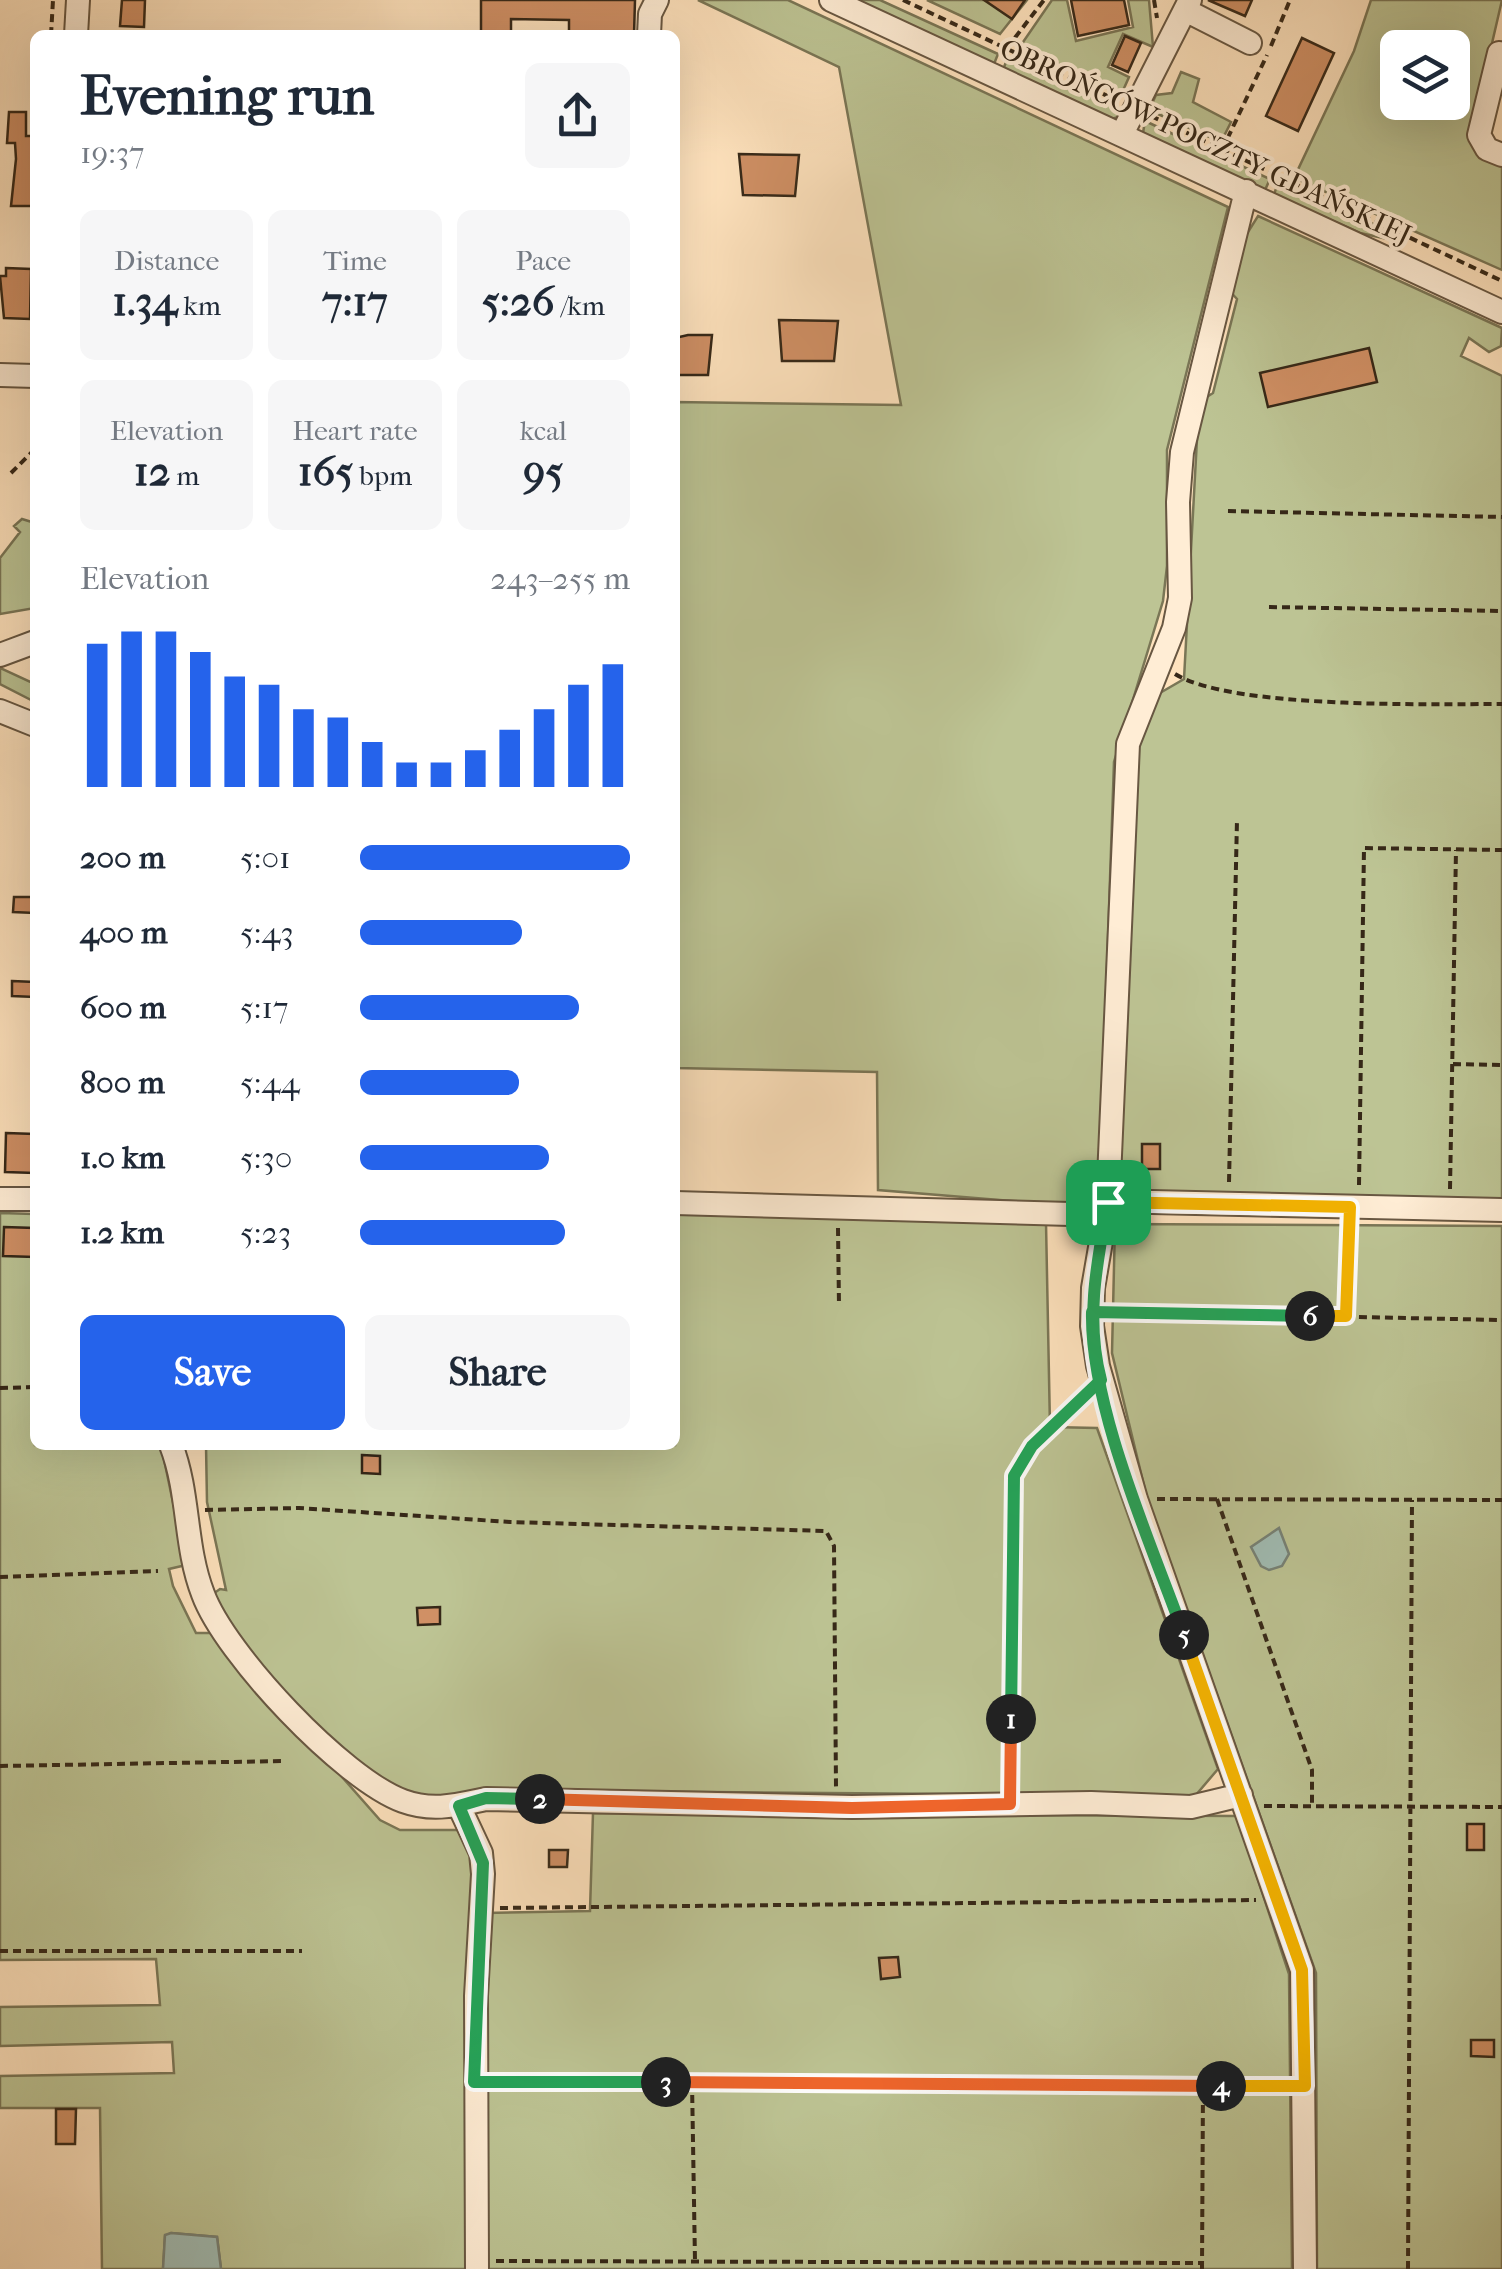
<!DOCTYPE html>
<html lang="en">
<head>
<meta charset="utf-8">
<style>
	body { margin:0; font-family:"IM FELL French Canon",serif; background:#f6f6f7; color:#1f2937; height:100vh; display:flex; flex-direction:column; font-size:38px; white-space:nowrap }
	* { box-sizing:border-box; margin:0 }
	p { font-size:32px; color:#747a83 }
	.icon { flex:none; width:55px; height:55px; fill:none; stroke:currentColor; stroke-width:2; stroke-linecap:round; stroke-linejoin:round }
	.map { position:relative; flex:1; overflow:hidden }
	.side { position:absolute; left:30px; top:30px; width:650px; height:1420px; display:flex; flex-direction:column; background:#fff; border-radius:15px; box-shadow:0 10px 40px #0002 }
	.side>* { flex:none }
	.tools { position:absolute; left:1380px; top:30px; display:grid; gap:20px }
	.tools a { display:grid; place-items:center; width:90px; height:90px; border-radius:15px; background:#fff; box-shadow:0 10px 40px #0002; font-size:50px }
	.pin { position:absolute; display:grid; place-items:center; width:85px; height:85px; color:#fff; margin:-42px; border-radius:20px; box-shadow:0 5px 15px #0006 }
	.km { position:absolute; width:50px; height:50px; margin:-25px; border-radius:50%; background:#222; color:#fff; font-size:28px; line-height:50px; text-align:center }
	.round { display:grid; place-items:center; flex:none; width:105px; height:105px; border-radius:15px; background:#f6f6f7 }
	.overview { display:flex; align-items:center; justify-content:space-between; height:170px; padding:0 50px }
	h1 { font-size:55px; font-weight:700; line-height:75px }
	.metrics { display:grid; grid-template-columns:repeat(3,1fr); gap:15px; height:170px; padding:10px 50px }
	.metrics div { display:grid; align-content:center; border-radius:15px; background:#f6f6f7; text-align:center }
	.metrics b { font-size:42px; font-weight:700 }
	.metrics small { font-size:28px; font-weight:400 }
	.metrics p { font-size:28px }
	.chart { height:280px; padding:20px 50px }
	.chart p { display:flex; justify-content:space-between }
	.chart svg { width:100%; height:180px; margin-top:10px; stroke:#2563eb; stroke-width:6 }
	.action { display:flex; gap:20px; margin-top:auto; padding:20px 50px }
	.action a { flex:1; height:115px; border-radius:15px; background:#2563eb; color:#fff; font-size:40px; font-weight:700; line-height:115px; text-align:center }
	.action a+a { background:#f6f6f7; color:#1f2937 }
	ul { padding:0 50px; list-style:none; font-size:32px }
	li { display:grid; grid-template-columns:160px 120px 1fr; align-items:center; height:75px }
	li i { height:25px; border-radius:12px; background:#2563eb }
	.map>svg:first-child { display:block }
	.green { fill:#bdc494; stroke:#7a7656; stroke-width:2.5; fill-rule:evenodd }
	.water { fill:#a1beb6; stroke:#768277; stroke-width:2.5 }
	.building { fill:#d09065; stroke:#362818; stroke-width:2.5 }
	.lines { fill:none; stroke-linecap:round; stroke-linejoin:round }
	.minor-casing { stroke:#685742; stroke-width:26 }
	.path { stroke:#362818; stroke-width:4; stroke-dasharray:8 5; stroke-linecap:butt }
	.minor { stroke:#ffedd5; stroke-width:22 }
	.split-1-casing { stroke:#fff; stroke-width:20 }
	.split-2-casing { stroke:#fff; stroke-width:20 }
	.split-3-casing { stroke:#fff; stroke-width:20 }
	.split-4-casing { stroke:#fff; stroke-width:20 }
	.split-5-casing { stroke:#fff; stroke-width:20 }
	.split-6-casing { stroke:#fff; stroke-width:20 }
	.split-7-casing { stroke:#fff; stroke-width:20 }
	.split-1 { stroke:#22a559; stroke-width:12 }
	.split-2 { stroke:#f0652b; stroke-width:12 }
	.split-3 { stroke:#22a559; stroke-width:12 }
	.split-4 { stroke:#f0652b; stroke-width:12 }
	.split-5 { stroke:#f5b400; stroke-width:12 }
	.split-6 { stroke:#22a559; stroke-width:12 }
	.split-7 { stroke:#f5b400; stroke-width:12 }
	.labels { text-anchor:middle; stroke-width:8; stroke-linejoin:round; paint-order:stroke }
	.street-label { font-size:28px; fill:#362818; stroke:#ffedd5 }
</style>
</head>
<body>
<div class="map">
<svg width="1502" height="2269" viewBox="0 0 1502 2269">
	<rect width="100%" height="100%" fill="#ffe3be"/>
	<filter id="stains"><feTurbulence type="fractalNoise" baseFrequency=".002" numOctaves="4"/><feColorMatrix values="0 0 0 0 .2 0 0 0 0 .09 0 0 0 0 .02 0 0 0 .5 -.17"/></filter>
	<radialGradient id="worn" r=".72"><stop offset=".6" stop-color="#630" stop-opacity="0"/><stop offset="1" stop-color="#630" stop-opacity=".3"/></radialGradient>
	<!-- green -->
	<path class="green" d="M698,0H788L1228,207L1167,450V566L1163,601L1114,762L1099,1201L1087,1207L878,1190L877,1072L675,1068V402L901,405L839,67Z
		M853,0H880L998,54L994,64Z
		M927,0H1027L1000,34Z
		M1052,0H1067L1076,41L1133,27L1128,0H1149L1153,47L1123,34L1108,67L1129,77L1121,95L1021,45Z
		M1371,0H1502L1471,134L1502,161V270L1294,178L1354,51ZM1398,48H1452V102H1398Z
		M1007,59L1117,108L1121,116L1112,119L1003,70Z
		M1181,72L1199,79L1193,102L1231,122L1221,142L1149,110L1156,95L1172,93Z
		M1145,121L1270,179L1265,190L1143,133Z
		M1278,182L1391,232L1388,239L1360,233L1274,195Z
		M1258,216L1502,328L1501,346L1489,352L1469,338L1461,356L1502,376V1203L1131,1193L1118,1167L1135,752L1153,697L1184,679L1199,402L1213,393L1237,299L1227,288L1238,248Z
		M22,519L35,523V608L0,614V558L20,532L14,526Z
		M0,668L35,684V702L0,684Z
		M0,1213L35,1214V1445H161L186,1565L169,1569L173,1586L196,1633H215L380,1820L400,1830H459L475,1868L469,2269H221L217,2237L171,2233L165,2236L163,2269H102L100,2108H0V2076L174,2073L172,2042L0,2046V2007L160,2005L156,1959L0,1960Z
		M675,1214L1046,1223L1050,1427L1097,1428L1218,1769L1195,1796L476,1790C451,1797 418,1802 394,1789C325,1754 252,1660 210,1596L220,1589L226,1590L207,1502L206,1445H675Z
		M1115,1224L1502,1226V2269H1317L1316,1973L1147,1498L1112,1353Z
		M593,1813L1237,1816L1289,1974L1292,2269H482L485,1913L590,1911Z"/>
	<!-- water -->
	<path class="water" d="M1279,1528L1289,1554L1282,1566L1269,1570L1261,1566L1251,1547Z
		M171,2233L217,2237L221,2269H163L165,2235Z"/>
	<!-- building -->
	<path class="building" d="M122,0H145L144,27L120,26Z
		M481,0H635L634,35H569V20L511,19V35H481Z
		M984,0H1025L1012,19Z
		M1071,0H1124L1129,25L1078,36Z
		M1208,0H1252L1245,16Z
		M1125,36L1141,43L1128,72L1112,65Z
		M1302,38L1334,53L1298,131L1266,116Z
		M9,112H26V136H35V206H11L16,159L15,143H7Z
		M739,154L799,155L795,196L743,195Z
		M6,268L31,269L30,319L4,318L0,276H6Z
		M779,320L838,321L834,361H782Z
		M688,335H712L708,375H675V338Z
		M1369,348L1377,382L1268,407L1260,373Z
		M14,897H35V913L13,912Z
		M12,981L35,982V997L12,996Z
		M6,1133L35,1134V1173L5,1172Z
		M1142,1144H1160V1169H1142Z
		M4,1227L35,1228V1257L3,1256Z
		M362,1455L380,1456V1474L362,1473Z
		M440,1607V1624L418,1625L417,1608Z
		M1467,1824H1484V1850H1467Z
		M549,1850H568L567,1867H549Z
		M898,1957L900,1977L881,1979L879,1958Z
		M1471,2040H1494V2057L1471,2056Z
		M56,2109H76L75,2144H56Z"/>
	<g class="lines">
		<!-- minor casing -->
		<g class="minor-casing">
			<path id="minor" d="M831,0L1502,312
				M1185,10L1250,43
				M76,35L78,0
				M649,35L650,14L657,0
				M1499,53L1479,135L1487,149L1502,155
				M1122,134L1190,0
				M1246,191L1182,452L1178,502L1180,598L1174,628L1128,744L1108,1201L1093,1288L1092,1326L1098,1366L1136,1499L1302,1970L1305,2269
				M0,375L35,376
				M0,655L35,642
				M0,711L35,725
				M0,1199H35
				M1108,1201L1502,1210
				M675,1203L1106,1215
				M171,1445C190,1494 184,1545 203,1594C225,1654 343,1779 403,1801C433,1812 457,1805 486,1799L852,1807L1091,1803L1191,1807L1241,1795
				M459,1806L481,1853L483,1874L476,1996L477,2269"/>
		</g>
		<!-- path -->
		<path class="path" d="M903,0L1116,100
			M1154,0L1157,18
			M51,35L53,0
			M1271,46L1290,0
			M1007,48L1044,0
			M1151,116L1502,281
			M1222,150L1267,55
			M11,473L34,450L35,430
			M1228,511L1502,517
			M1269,607L1502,611
			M1175,674C1232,709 1429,704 1502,704
			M1453,1064L1502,1065
			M1229,1182L1237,820
			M1359,1185L1364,848L1502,850
			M1450,1189L1456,850
			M838,1228L839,1306
			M1112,1312L1502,1320
			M1346,1317L1349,1227
			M0,1388L35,1387
			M1157,1499L1502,1500
			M1217,1499L1312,1770V1806
			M205,1510L299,1508L510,1522L826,1531L834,1546L836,1787
			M0,1577L158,1571
			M0,1766L284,1761
			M1011,1785L1014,1476L1032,1446L1084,1398
			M1264,1806L1502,1807
			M500,1908L1256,1900
			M0,1951H302
			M495,2082L1285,2086
			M692,2082L695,2261
			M496,2261L1202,2263
			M1202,2269L1203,2086
			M1408,2269L1412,1500"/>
		<!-- minor -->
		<use href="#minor" class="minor"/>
	</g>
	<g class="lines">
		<!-- split-1 casing -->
		<g class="split-1-casing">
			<path id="split-1" d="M1011,1719L1014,1476L1032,1446L1101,1380C1085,1319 1097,1262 1108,1202"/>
		</g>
		<!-- split-2 casing -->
		<g class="split-2-casing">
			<path id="split-2" d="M540,1799L852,1808L1010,1804L1011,1719"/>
		</g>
		<!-- split-3 casing -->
		<g class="split-3-casing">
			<path id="split-3" d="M540,1799L486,1798L459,1806L483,1863L474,2082H666"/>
		</g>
		<!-- split-4 casing -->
		<g class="split-4-casing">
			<path id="split-4" d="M666,2082L1221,2086"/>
		</g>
		<!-- split-5 casing -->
		<g class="split-5-casing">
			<path id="split-5" d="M1184,1635L1302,1970L1305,2086H1221"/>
		</g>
		<!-- split-6 casing -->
		<g class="split-6-casing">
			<path id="split-6" d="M1184,1635C1151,1543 1090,1408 1092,1312L1310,1316"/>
		</g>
		<!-- split-7 casing -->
		<g class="split-7-casing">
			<path id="split-7" d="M1108,1202L1350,1207L1346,1316H1310"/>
		</g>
		<!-- split-1 -->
		<use href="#split-1" class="split-1"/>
		<!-- split-2 -->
		<use href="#split-2" class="split-2"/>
		<!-- split-3 -->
		<use href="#split-3" class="split-3"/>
		<!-- split-4 -->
		<use href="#split-4" class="split-4"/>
		<!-- split-5 -->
		<use href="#split-5" class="split-5"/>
		<!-- split-6 -->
		<use href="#split-6" class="split-6"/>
		<!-- split-7 -->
		<use href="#split-7" class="split-7"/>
	</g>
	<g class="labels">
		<!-- street labels -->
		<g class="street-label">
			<text transform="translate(1206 141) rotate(25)" y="10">OBROŃCÓW POCZTY GDAŃSKIEJ</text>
		</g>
	</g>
	<rect width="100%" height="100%" filter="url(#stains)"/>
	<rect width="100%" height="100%" fill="url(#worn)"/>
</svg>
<div class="tools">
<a><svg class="icon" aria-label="layers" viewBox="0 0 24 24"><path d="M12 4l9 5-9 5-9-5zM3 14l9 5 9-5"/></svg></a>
</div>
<div class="pin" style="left:1108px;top:1202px;background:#1e9e55"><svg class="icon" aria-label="arrive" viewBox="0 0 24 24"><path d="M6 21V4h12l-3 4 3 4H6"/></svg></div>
<b class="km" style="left:1011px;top:1719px">1</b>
<b class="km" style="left:540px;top:1799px">2</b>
<b class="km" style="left:666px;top:2082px">3</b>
<b class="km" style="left:1221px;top:2086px">4</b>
<b class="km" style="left:1184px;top:1635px">5</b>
<b class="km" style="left:1310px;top:1316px">6</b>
<section class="side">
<div class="overview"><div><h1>Evening run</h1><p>19:37</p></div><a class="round"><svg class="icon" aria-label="share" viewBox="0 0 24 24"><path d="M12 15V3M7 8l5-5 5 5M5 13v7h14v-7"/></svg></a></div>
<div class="metrics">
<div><p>Distance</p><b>1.34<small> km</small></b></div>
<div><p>Time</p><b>7:17</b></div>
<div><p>Pace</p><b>5:26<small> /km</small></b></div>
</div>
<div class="metrics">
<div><p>Elevation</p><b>12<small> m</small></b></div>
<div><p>Heart rate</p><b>165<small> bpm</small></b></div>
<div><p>kcal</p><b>95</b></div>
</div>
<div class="chart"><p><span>Elevation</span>243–255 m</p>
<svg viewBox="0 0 160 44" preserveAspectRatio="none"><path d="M5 44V9M15 44V6M25 44V6M35 44V11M45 44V17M55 44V19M65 44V25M75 44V27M85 44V33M95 44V38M105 44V38M115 44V35M125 44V30M135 44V25M145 44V19M155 44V14"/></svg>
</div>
<ul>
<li><b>200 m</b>5:01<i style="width:100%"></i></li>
<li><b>400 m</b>5:43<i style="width:60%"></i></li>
<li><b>600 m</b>5:17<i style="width:81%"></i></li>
<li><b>800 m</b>5:44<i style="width:59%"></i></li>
<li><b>1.0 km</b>5:30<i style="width:70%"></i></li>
<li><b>1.2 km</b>5:23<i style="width:76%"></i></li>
</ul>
<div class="action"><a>Save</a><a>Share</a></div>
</section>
</div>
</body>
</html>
